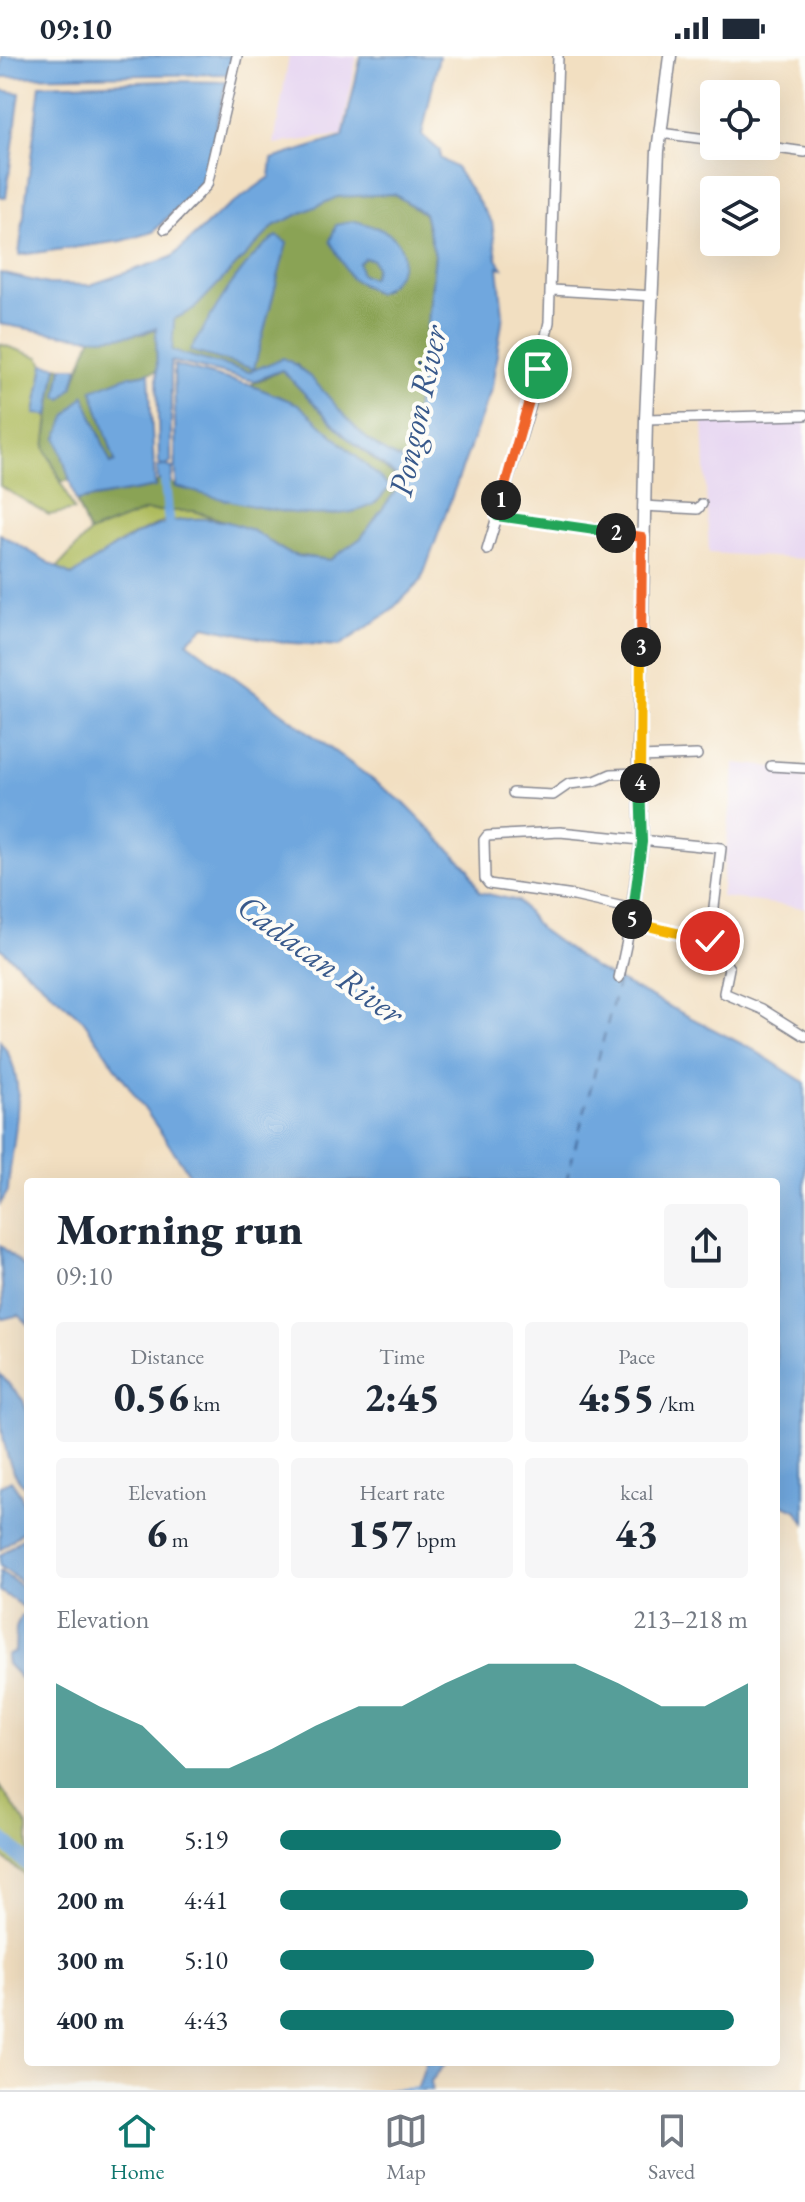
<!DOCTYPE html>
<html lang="en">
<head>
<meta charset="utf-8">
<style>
	body { margin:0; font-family:"EB Garamond",serif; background:#f6f6f7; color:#1f2937; height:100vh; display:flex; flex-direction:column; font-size:30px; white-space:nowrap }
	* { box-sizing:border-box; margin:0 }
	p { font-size:26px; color:#747a83 }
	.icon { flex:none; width:44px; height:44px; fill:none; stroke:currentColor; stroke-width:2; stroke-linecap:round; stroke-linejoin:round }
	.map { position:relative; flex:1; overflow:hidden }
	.sheet { position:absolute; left:24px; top:1122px; width:756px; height:888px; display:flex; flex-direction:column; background:#fff; border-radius:8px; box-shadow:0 8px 32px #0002 }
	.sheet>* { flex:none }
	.buttons { position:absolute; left:700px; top:24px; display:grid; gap:16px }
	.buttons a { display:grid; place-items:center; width:80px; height:80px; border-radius:8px; background:#fff; box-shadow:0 8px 32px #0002; font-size:40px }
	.pin { position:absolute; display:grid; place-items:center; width:68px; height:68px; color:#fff; margin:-34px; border:4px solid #fff; border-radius:50%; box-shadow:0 2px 8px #0007 }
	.km { position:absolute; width:40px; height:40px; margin:-20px; border-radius:50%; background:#222; color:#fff; font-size:22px; line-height:40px; text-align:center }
	.round { display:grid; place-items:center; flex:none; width:84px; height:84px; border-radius:8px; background:#f6f6f7 }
	.head { display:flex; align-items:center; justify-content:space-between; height:136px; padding:0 32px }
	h1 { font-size:44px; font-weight:800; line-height:60px }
	.figures { display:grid; grid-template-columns:repeat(3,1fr); gap:12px; height:136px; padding:8px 32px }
	.figures div { display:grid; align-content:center; border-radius:8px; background:#f6f6f7; text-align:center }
	.figures b { font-size:40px; font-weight:800 }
	.figures small { font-size:22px; font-weight:400 }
	.figures p { font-size:22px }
	.chart { height:224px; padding:16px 32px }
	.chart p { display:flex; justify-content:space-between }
	.chart svg { width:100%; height:144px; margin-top:8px; fill:#0f766e; opacity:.7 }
	ul { padding:0 32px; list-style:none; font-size:26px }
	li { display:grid; grid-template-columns:128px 96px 1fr; align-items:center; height:60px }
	li i { height:20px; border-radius:10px; background:#0f766e }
	.status { display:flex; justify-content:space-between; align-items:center; height:56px; padding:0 40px; background:#fff; direction:ltr }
	.status svg { height:22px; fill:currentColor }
	.dock { display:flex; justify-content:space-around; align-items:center; height:112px; border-top:2px solid #e0e1e3; background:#fff; font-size:22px; color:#747a83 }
	.dock a { display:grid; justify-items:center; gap:4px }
	.dock .current { color:#0f766e }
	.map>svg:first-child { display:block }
	.built { fill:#e5d3f1 }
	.green { fill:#aebb5d; stroke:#64755e; stroke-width:2 }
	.forest { fill:#8aa354; stroke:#526959; stroke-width:2 }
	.water { fill:#6fa7de; stroke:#456b9e; stroke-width:2; fill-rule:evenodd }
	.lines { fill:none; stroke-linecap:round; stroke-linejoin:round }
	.stream { stroke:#6fa7de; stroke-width:3 }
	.canal { stroke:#6fa7de; stroke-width:10 }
	.river { stroke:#6fa7de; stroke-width:16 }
	.ferry { stroke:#38598b; stroke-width:2; stroke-dasharray:10 8; stroke-linecap:butt }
	.street-casing { stroke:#868790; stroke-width:12 }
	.secondary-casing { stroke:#868790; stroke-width:15 }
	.street { stroke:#fff; stroke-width:9 }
	.secondary { stroke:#fff; stroke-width:12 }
	.split-1-casing { stroke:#fff; stroke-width:16 }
	.split-2-casing { stroke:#fff; stroke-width:16 }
	.split-3-casing { stroke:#fff; stroke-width:16 }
	.split-4-casing { stroke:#fff; stroke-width:16 }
	.split-5-casing { stroke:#fff; stroke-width:16 }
	.split-6-casing { stroke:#fff; stroke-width:16 }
	.split-1 { stroke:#f0652b; stroke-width:10 }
	.split-2 { stroke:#22a559; stroke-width:10 }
	.split-3 { stroke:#f0652b; stroke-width:10 }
	.split-4 { stroke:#f5b400; stroke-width:10 }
	.split-5 { stroke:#22a559; stroke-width:10 }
	.split-6 { stroke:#f5b400; stroke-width:10 }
	.labels { text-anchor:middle; stroke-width:8; stroke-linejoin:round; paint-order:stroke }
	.water-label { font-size:34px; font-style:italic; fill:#38598b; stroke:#fdfcf7 }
</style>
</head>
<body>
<div class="status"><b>09:10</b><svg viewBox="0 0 49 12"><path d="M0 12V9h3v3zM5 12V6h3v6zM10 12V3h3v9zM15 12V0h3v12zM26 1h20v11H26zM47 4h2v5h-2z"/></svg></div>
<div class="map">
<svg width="805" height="2034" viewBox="0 0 805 2034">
	<rect width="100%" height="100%" fill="#fdfcf7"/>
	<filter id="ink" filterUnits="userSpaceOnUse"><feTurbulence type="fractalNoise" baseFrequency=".0125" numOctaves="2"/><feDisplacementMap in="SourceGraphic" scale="16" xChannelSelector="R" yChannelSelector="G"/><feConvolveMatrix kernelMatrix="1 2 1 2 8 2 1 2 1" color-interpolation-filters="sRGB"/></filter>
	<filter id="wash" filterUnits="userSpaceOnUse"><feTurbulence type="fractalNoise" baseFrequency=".006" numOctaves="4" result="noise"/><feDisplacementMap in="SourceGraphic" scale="32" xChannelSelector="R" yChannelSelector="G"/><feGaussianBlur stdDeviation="1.8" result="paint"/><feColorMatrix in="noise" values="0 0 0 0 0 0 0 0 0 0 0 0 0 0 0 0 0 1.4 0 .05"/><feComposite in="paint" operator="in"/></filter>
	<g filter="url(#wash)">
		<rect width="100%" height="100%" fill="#f2dfc1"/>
		<!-- built -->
		<path class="built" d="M289,0H357L342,79L274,88Z
			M805,365V503L709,497L703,366Z
			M735,707L805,715V852L721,841Z"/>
		<!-- green -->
		<path class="green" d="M0,288L39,301L44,308L35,357L49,359L45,392L74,454L49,459L0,430Z
			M145,455H195L214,464L164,465L125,483L72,520L57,512L89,477Z
			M0,1730L28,1771V1822L0,1799Z"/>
		<!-- forest -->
		<path class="forest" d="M394,138L424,158L435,199L424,304L407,406C359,390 330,342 296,308L249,316L171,295L174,263L193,254L275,169L337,140Z
			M156,272L157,315L125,321L116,406L111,408L57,382L70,424L62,426L45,392L57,310L62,311L57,341L73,330L92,280L144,278Z
			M282,314L345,380L395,421L403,425L361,482L330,504L290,498L251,474L195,455H145L89,477L76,445L155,431L158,424L171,426L176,431L376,447L389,431L298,348L250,329Z"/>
		<!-- water -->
		<path class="water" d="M2,0H232L228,18L0,21Z
			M361,0H439L422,79L440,95V102L456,112L492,166L497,203L503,212L498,211L503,259L492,331L421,525L388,557L339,590L278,586L205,570L187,586L404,747L469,813L479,836L518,845L539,872L594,912L754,994L805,1027V1467L796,1454L776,1445V1126H195L83,964L0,892V478L72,520C128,480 180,443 251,474C264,480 275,491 288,497C300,502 317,502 330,504L361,482L403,425L345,380L282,314L254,325L171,305V407L166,410L173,412L171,426L158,424L157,411L163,410L159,408L156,272C109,292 49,276 0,268V217L48,228L90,229L172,201L218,158L270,121L272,103L343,81ZM394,138L424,157L435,199L424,304L407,406C348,387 329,323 283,302L249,316L172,295L174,263L193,254L275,169L337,141Z
			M167,25L226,26L204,124L153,176L122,185L19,199L40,29Z
			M0,34L20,37L6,142L0,140Z
			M355,165C368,169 387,173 396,184C413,205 395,228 377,237L351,222L330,185L336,169ZM365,202L373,204L376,211L372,222L361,218L359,207Z
			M277,180L287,187L254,313L190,295C214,256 239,206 277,180Z
			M44,308L57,310L49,359L35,358Z
			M174,309L250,329L298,348L390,431C384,437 379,445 372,449C323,474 227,444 176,431Z
			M62,311H78L73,331L62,343L57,341Z
			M149,317L155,431L76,445L57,382L67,359L84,339L111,408L115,406L92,334L125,321Z
			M0,985C33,1026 10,1087 8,1135L0,1148Z
			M0,1189L28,1214V1268L19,1259L3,1263L0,1259L3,1248Z
			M0,1318L23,1344L28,1359V1433C0,1412 0,1358 0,1318Z
			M11,1424L21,1439L28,1471L0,1494V1430Z
			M28,1477V1531L0,1510V1500Z
			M0,1515L28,1535L23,1551L0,1535Z
			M21,1559L28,1562V1630L7,1608L6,1599L15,1595L16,1571Z
			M426,2006H447L431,2025L432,2034H417Z"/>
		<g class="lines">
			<!-- stream -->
			<path class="stream" d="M388,2034L420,2033"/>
			<!-- canal -->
			<path class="canal" d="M165,425L170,479"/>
			<!-- river -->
			<path class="river" d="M0,1782L28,1808"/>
			<!-- ferry -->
			<path class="ferry" d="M566,1126L618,927"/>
		</g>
	</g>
	<g filter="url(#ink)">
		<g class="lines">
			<!-- street casing -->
			<g class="street-casing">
				<path id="street" d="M660,77L714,84
					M762,90L805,96
					M165,173L207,129L237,0
					M552,234L653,240
					M646,363L805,359
					M643,450L698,453L702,448
					M497,460L642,481
					M487,494L530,352L549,266L558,0
					M639,701L697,699
					M771,710L805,712
					M513,737L553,739L569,728L595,725L611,718L639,717
					M710,885L729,912L724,937L762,953L805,980
					M619,922L631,866L710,885L721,792L560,776L487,780L484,784L485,823L489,828L574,840L633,853"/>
			</g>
			<!-- secondary casing -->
			<g class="secondary-casing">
				<path id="secondary" d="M631,866L642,786L639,701L646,363L658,95L670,0"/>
			</g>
			<!-- street -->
			<use href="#street" class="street"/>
			<!-- secondary -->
			<use href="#secondary" class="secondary"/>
		</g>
	</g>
	<g class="lines" filter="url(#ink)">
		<!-- split-1 casing -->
		<g class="split-1-casing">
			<path id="split-1" d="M501,444L538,313"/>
		</g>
		<!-- split-2 casing -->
		<g class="split-2-casing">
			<path id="split-2" d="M501,444L497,460L616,477"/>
		</g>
		<!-- split-3 casing -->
		<g class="split-3-casing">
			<path id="split-3" d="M616,477L642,481L641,591"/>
		</g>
		<!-- split-4 casing -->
		<g class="split-4-casing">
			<path id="split-4" d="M640,727L641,591"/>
		</g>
		<!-- split-5 casing -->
		<g class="split-5-casing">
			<path id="split-5" d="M632,863L642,786L640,727"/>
		</g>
		<!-- split-6 casing -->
		<g class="split-6-casing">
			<path id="split-6" d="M632,863L631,866L710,885"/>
		</g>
		<!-- split-1 -->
		<use href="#split-1" class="split-1"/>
		<!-- split-2 -->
		<use href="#split-2" class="split-2"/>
		<!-- split-3 -->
		<use href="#split-3" class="split-3"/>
		<!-- split-4 -->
		<use href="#split-4" class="split-4"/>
		<!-- split-5 -->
		<use href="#split-5" class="split-5"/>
		<!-- split-6 -->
		<use href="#split-6" class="split-6"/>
	</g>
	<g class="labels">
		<!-- water labels -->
		<g class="water-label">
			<text transform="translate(417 355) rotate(-78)" y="12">Pongon River</text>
			<text transform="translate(321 903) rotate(36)" y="12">Cadacan River</text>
		</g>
	</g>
</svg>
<div class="buttons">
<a><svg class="icon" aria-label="locate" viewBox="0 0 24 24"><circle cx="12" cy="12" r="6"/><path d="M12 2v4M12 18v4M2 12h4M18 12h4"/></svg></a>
<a><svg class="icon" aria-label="layers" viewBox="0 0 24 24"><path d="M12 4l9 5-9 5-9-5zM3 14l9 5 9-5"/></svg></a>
</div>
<div class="pin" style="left:538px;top:313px;background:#1e9e55"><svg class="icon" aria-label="arrive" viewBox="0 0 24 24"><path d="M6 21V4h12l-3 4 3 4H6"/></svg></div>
<div class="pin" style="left:710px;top:885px;background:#d93025"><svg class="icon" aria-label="check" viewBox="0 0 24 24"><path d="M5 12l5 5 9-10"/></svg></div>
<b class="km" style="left:501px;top:444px">1</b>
<b class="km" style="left:616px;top:477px">2</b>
<b class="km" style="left:641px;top:591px">3</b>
<b class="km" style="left:640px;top:727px">4</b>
<b class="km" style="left:632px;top:863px">5</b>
<section class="sheet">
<div class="head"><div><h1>Morning run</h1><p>09:10</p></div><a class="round"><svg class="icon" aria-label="share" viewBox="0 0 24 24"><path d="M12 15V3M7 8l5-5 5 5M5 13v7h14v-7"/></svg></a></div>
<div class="figures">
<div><p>Distance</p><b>0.56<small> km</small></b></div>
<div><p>Time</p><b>2:45</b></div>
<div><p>Pace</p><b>4:55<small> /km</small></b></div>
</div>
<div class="figures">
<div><p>Elevation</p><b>6<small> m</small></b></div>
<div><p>Heart rate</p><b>157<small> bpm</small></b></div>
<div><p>kcal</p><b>43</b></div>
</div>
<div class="chart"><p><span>Elevation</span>213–218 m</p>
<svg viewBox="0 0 160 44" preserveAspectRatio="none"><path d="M0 44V12L10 19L20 25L30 38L40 38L50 32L60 25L70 19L80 19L90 12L100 6L110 6L120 6L130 12L140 19L150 19L160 12V44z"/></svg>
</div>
<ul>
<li><b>100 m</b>5:19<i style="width:60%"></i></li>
<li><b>200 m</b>4:41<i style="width:100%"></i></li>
<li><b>300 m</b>5:10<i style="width:67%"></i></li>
<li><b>400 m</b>4:43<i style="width:97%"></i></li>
</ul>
</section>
</div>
<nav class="dock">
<a class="current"><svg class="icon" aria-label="home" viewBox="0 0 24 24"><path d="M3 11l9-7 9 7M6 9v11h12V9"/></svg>Home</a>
<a><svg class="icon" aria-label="map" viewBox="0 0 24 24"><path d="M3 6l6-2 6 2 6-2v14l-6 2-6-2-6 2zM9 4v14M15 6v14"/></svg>Map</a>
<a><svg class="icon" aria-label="saved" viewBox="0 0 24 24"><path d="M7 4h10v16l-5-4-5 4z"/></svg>Saved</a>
</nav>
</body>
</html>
